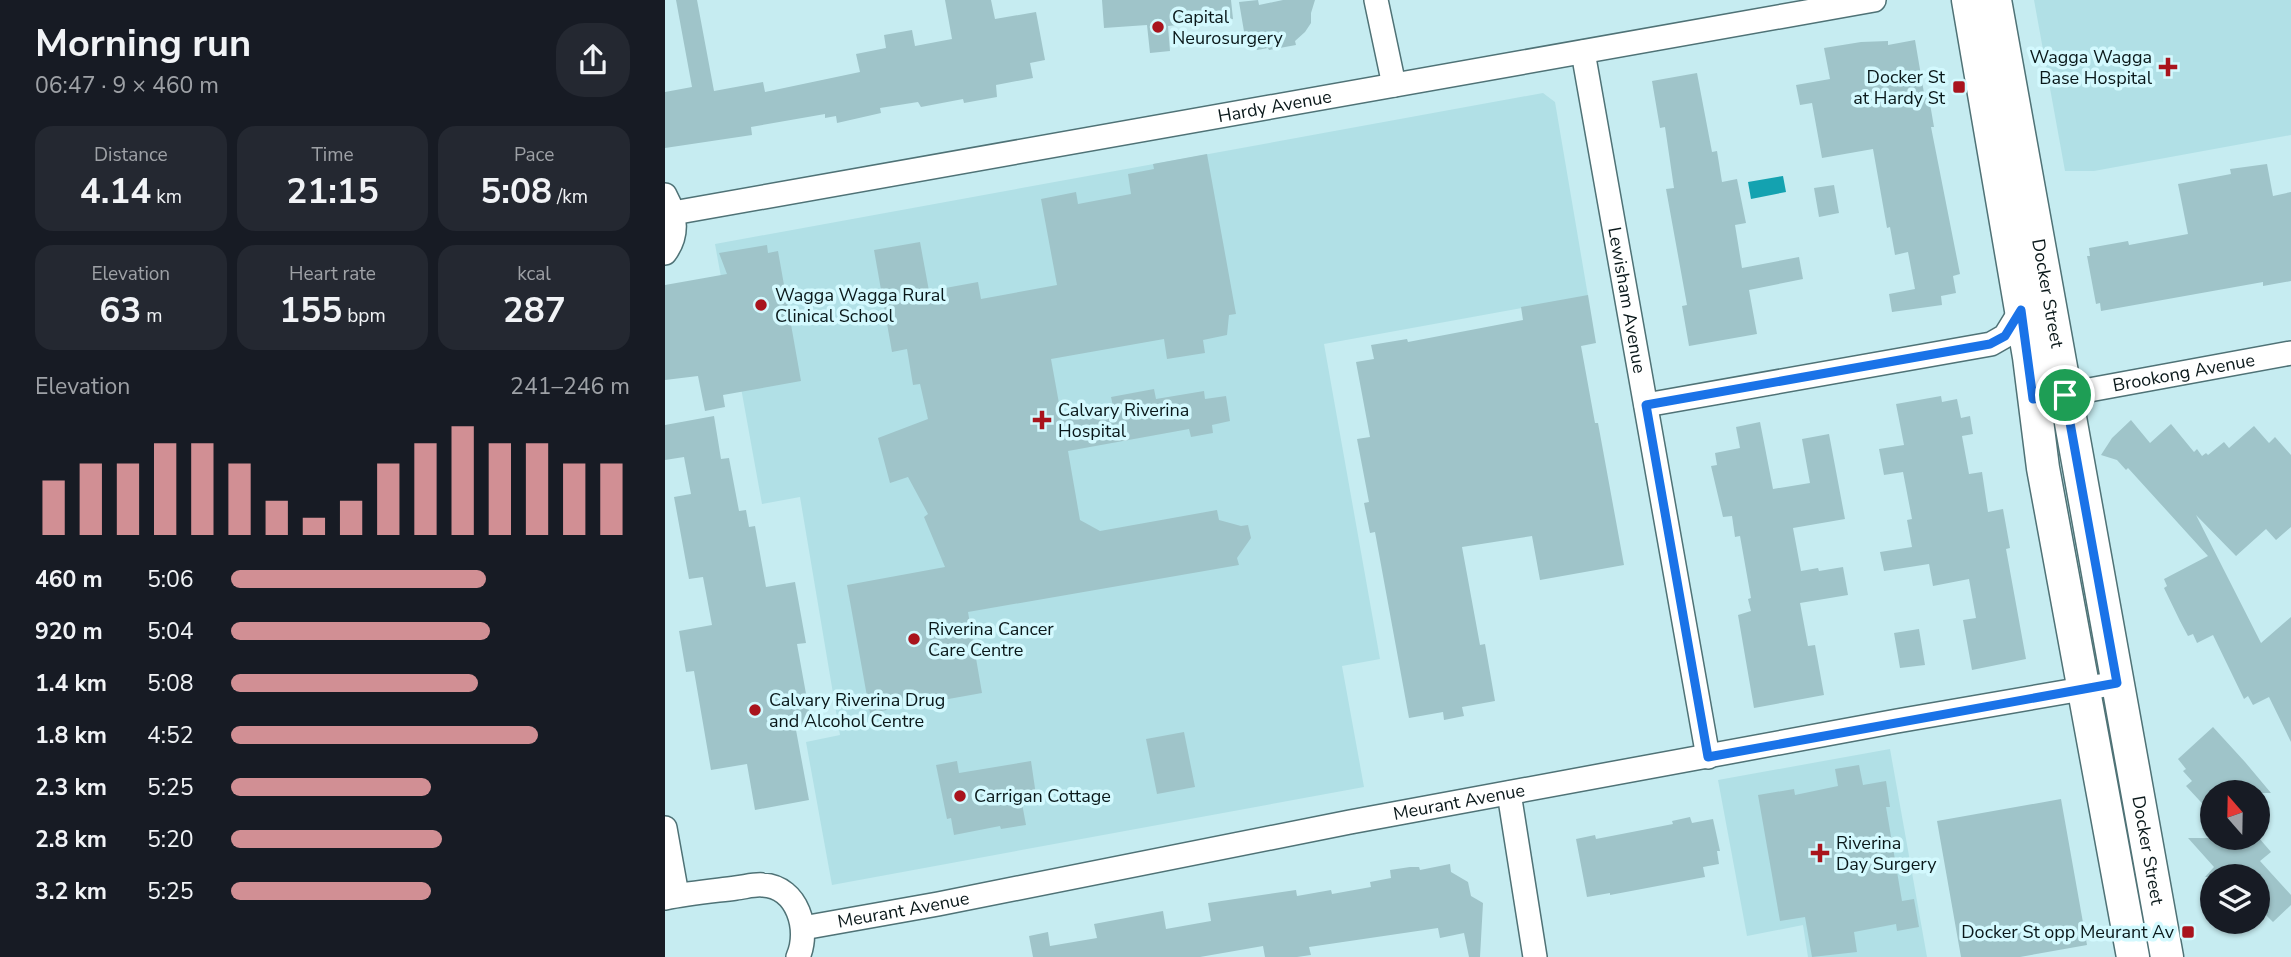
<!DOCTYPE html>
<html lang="en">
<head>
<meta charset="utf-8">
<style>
	body { margin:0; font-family:"Nunito Sans",sans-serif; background:#242831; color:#f1f3f6; height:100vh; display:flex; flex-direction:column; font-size:26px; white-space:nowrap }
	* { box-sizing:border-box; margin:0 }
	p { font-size:23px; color:#9ea1a6 }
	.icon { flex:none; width:38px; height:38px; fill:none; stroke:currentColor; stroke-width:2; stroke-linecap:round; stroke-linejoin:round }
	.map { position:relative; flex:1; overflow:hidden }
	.sheet { display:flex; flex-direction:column; background:#171b24; width:665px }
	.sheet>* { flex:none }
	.needle { width:46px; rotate:340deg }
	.tools { position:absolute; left:1535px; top:780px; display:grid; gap:14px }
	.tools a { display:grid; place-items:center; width:70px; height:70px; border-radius:50%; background:#171b24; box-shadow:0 2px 5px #0004; font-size:35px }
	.pin { position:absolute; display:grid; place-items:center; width:60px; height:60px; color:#fff; margin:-30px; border:4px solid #fff; border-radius:50%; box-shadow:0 2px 7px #0007 }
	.round { display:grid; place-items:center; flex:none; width:74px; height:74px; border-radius:28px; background:#242831 }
	.headline { display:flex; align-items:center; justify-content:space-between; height:119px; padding:0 35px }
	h1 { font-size:38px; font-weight:700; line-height:52px }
	.figures { display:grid; grid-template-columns:repeat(3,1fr); gap:10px; height:119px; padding:7px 35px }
	.figures div { display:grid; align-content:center; border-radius:18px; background:#242831; text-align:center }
	.figures b { font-size:35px; font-weight:700 }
	.figures small { font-size:19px; font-weight:400 }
	.figures p { font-size:19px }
	.chart { height:196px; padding:14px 35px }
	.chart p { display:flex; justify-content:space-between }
	.chart svg { width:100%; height:126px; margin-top:7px; stroke:#d18f94; stroke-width:6 }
	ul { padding:0 35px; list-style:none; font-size:23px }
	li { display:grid; grid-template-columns:112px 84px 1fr; align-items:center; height:52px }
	li i { height:18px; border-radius:9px; background:#d18f94 }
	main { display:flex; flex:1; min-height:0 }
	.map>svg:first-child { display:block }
	.built { fill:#b1e0e6 }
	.water { fill:#14a2b0 }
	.building { fill:#9fc4c9 }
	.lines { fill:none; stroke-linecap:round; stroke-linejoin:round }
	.street-casing { stroke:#4f7276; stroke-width:26 }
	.secondary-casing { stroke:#4f7276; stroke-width:35 }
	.street { stroke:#fff; stroke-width:23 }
	.secondary { stroke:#fff; stroke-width:32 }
	.route-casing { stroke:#fff; stroke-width:14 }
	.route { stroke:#1a73e8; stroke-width:9 }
	.poi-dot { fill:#a9141d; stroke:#d3f9fe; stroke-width:2.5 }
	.labels { text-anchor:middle; stroke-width:7; stroke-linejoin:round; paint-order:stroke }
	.poi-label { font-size:18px; fill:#0a181a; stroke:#d3f9fe; text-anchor:start }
	.street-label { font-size:18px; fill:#0a181a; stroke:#d3f9fe }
</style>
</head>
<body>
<main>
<section class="sheet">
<div class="headline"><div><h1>Morning run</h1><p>06:47 · 9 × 460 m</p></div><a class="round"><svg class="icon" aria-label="share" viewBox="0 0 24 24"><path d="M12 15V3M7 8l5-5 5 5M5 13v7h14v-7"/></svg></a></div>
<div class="figures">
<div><p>Distance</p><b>4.14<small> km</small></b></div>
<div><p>Time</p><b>21:15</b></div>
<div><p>Pace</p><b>5:08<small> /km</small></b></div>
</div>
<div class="figures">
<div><p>Elevation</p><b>63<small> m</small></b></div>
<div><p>Heart rate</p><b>155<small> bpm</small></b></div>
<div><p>kcal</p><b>287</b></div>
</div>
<div class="chart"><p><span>Elevation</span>241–246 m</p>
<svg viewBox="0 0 160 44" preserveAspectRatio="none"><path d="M5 44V25M15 44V19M25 44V19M35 44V12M45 44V12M55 44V19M65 44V32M75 44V38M85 44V32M95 44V19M105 44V12M115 44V6M125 44V12M135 44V12M145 44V19M155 44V19"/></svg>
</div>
<ul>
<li><b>460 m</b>5:06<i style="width:64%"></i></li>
<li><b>920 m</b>5:04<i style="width:65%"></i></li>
<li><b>1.4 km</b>5:08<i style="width:62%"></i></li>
<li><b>1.8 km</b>4:52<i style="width:77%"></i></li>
<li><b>2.3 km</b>5:25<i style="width:50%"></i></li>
<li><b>2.8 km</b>5:20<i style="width:53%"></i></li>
<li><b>3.2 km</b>5:25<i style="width:50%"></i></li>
</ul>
</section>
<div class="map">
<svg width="1626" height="957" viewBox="0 0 1626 957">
	<rect width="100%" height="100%" fill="#c6ecf1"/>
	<!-- built -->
	<path class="built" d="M1369,0H1626V135L1429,171H1400Z
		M878,93L890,102L923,296L659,344L715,659L677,666L699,787L167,885L141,742L175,735L135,497L97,504L50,244Z
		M1225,749L1262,957H1143L1138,925L1082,936L1053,780Z"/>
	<!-- water -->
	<path class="water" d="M1118,176L1121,192L1086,199L1083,182Z"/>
	<!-- building -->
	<path class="building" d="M11,0H32L49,91L98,82L100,92L195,72L191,54L221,48L219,35L247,30L250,46L287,39L280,0H326L330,19L371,12L380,60L365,63L368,78L331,85L332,97L299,103L298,99L256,107L253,102L215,108L216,113L172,123L171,116L160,118V114L86,127L87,135L0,148V92L27,87Z
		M437,0H566L568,19L503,26L505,51L485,53L482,25L439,28Z
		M593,0L594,5L618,0H650L646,13V23L640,32L630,41L631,45L604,50L603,48L592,50L591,47L582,49L574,2Z
		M1250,40L1259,93L1263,92L1269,127H1266L1295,274L1288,276L1291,293L1276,296L1277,305L1227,312L1224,294L1250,289L1243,252L1230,255L1225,227L1222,228L1208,149L1157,158L1147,103L1135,105L1131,85L1165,79L1159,48L1196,42L1223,41V45Z
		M1032,73L1047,152L1052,151L1057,182L1072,179L1081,223L1070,225L1077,268L1134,257L1138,279L1084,290L1092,334L1024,346L1017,306L1022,305L1001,189L1009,188L1000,127L995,128L987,81Z
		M542,154L571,314L564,315L562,335L538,340L540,353L502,359L499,339L386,359L397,420L449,411L446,397L489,389L491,399L539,391L540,399L561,396L565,421L547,425L548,433L526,437L524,429L403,451L415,520L435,531L552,510L554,520L576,526L583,525L586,538L572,558L574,565L303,612L317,693L205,713L182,585L280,567L259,517L263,514L243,477L225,483L213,438L263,419L255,384L248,385L242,349L227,352L209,250L255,242L264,291L313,282L316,299L392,285L376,199L411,192L413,204L466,194L463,174L489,169L488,164Z
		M1602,164L1608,196L1626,192V281L1598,286V282L1436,311L1435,303L1431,304L1422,256H1425L1424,248L1463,241L1464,245L1523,234L1513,184L1566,174L1565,169Z
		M1169,185L1174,213L1154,217L1149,188Z
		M102,245L103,253L113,251L136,381L58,395L60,407L40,411L33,376L0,380V285L62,274L54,253Z
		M923,295L931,343L916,346L930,423H933L959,565L875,580L867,536L797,547L815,645L820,644L830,701L797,707L799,716L779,720L778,712L744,718L710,532L705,533L699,503L704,502L692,439L705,437L691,362L709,359L706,345L742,339L743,342L858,320L856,307Z
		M1276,396L1277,402L1292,399L1296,418L1305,416L1308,434L1297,436L1304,474L1317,472L1323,512L1338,509L1345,548L1341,549L1361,659L1307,670L1298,620L1311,618L1304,579L1268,586L1264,564L1219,571L1215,552L1247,547L1242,520L1247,519L1238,472L1219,475L1214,449L1239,445L1231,404Z
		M49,416L56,459L64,458L74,511L81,510L84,527L90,526L101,587L130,582L141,643L132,644L147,727L131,730L144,800L90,810L82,764L46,770L29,671L21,672L14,631L47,625L38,577L24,579L9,497L26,494L19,457L0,460V425Z
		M1466,420L1485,443L1506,424L1529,452L1532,449L1537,456L1541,453L1543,455L1559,442L1564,448L1589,426L1604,443L1610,437L1626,455V527L1611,540L1601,529L1571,556L1531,515L1596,643L1626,617V742L1604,697L1588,705L1583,696L1579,699L1548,635L1532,643L1528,634L1523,636L1515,621L1499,588L1502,586L1499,579L1543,556L1463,468L1461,470L1452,460L1436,455L1447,438Z
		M1095,422L1108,489L1145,483L1137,439L1164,434L1180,519L1128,528L1136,571L1153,568L1154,571L1178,567L1183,595L1135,603L1143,646L1150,645L1159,695L1089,708L1073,615L1086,611L1083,599L1086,598L1075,536L1070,537L1067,516L1058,517L1046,466L1052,465L1050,453L1075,448L1071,427Z
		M1254,629L1260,665L1235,668L1229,633Z
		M1548,727L1580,762L1606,793H1547V814L1521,786L1527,781L1518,771L1521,769L1513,759Z
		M519,732L530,787L492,794L481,739Z
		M292,761L294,773L366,761L371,795L356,798L361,825L336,829L335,826L289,835L286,818L282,819L271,765Z
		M1194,765L1198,785L1221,781L1225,807H1221L1237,901L1249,899L1254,927L1232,931L1231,924L1189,932L1192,952L1147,957L1140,917L1115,921L1093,795L1129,789L1130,795L1173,786L1170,769Z
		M1396,799L1422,945L1355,957H1296L1272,821Z
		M1025,817L1027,823L1048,819L1055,851H1052L1054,864L1038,867L1040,877L945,895V893L922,897L911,839L930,835L931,839L1008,824L1007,821Z
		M1523,838H1594L1606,852L1595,861L1626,895V905L1608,922L1601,915L1592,922V877H1540L1549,867Z
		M785,864L786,872L803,882L806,896L818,903L815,957H804L799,933L775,938L773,928L644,947L646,955L632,957H600L598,946L535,957H368L364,936L383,932L385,946L432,938L429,924L498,911L501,929L546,921L543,903L631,890L632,896L666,890L667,894L706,887L705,882L726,878L725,870L745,867H754L755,870Z"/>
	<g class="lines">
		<!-- street casing -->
		<g class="street-casing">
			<g id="street">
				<path d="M711,0L729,85"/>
				<path id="s1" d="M918,52L1043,757"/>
				<path d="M0,195C11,215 14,234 0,253"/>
				<path id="s2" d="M8,213L1209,0"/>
				<path id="s3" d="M1386,397L1626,353"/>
				<path d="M981,405L1326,344L1340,336L1356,310"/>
				<path d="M844,793L870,957"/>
				<path d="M0,828L12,895"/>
				<path d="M0,898C23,893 47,891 71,888C80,887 90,884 98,885C133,887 145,930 133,957"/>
				<path id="s4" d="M138,928L273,904L685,822L1232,721L1452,683"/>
			</g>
		</g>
		<!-- secondary casing -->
		<g class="secondary-casing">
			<g id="secondary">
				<path d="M1303,0L1364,357L1378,468L1468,957"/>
				<path id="s5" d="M1330,0L1502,957"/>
			</g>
		</g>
		<!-- street -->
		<use href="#street" class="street"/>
		<!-- secondary -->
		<use href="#secondary" class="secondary"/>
	</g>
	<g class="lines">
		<!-- route casing -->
		<g class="route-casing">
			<path id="route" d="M1356,310L1368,399L1400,395L1452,683L1043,757L981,405L1325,344L1340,336Z"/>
		</g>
		<!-- route -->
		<use href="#route" class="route"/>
	</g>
	<!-- markers -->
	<g class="poi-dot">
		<circle cx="493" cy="27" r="7"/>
		<path d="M1499.5 56.5h7v7h7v7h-7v7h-7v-7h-7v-7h7z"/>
		<rect x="1287" y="80" width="14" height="14" rx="3.5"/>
		<circle cx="96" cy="305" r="7"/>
		<path d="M373.5 409.5h7v7h7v7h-7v7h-7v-7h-7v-7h7z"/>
		<circle cx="249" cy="639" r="7"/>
		<circle cx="90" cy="710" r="7"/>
		<circle cx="295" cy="796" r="7"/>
		<path d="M1151.5 842.5h7v7h7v7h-7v7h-7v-7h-7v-7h7z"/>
		<rect x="1516" y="925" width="14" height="14" rx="3.5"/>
	</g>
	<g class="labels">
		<!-- poi labels -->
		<g class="poi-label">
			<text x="507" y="23">Capital<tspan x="507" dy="21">Neurosurgery</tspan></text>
			<text x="1487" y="63" text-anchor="end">Wagga Wagga<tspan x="1487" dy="21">Base Hospital</tspan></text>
			<text x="1280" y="83" text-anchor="end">Docker St<tspan x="1280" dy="21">at Hardy St</tspan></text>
			<text x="110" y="301">Wagga Wagga Rural<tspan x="110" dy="21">Clinical School</tspan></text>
			<text x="393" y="416">Calvary Riverina<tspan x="393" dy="21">Hospital</tspan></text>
			<text x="263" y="635">Riverina Cancer<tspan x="263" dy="21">Care Centre</tspan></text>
			<text x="104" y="706">Calvary Riverina Drug<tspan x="104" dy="21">and Alcohol Centre</tspan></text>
			<text x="309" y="802">Carrigan Cottage</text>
			<text x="1171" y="849">Riverina<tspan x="1171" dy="21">Day Surgery</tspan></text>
			<text x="1509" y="938" text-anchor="end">Docker St opp Meurant Av</text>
		</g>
		<!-- street labels -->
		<g class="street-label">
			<text dy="6" stroke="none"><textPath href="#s2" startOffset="611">Hardy Avenue</textPath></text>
			<text dy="6" stroke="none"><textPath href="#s5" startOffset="298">Docker Street</textPath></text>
			<text dy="6" stroke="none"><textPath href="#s1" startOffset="252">Lewisham Avenue</textPath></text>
			<text dy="6" stroke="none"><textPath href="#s3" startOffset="135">Brookong Avenue</textPath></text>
			<text dy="6" stroke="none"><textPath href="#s4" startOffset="668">Meurant Avenue</textPath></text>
			<text dy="6" stroke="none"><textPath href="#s5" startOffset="864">Docker Street</textPath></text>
			<text dy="6" stroke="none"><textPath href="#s4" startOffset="102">Meurant Avenue</textPath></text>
		</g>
	</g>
</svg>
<div class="tools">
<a><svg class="needle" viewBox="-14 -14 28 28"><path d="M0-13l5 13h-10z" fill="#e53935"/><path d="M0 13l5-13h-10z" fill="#9ea1a6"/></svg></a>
<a><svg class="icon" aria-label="layers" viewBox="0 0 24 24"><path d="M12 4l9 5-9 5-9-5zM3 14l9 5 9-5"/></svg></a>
</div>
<div class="pin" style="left:1400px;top:395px;background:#1e9e55"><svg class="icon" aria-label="arrive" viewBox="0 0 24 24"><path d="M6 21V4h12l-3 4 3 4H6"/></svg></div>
</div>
</main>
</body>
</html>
